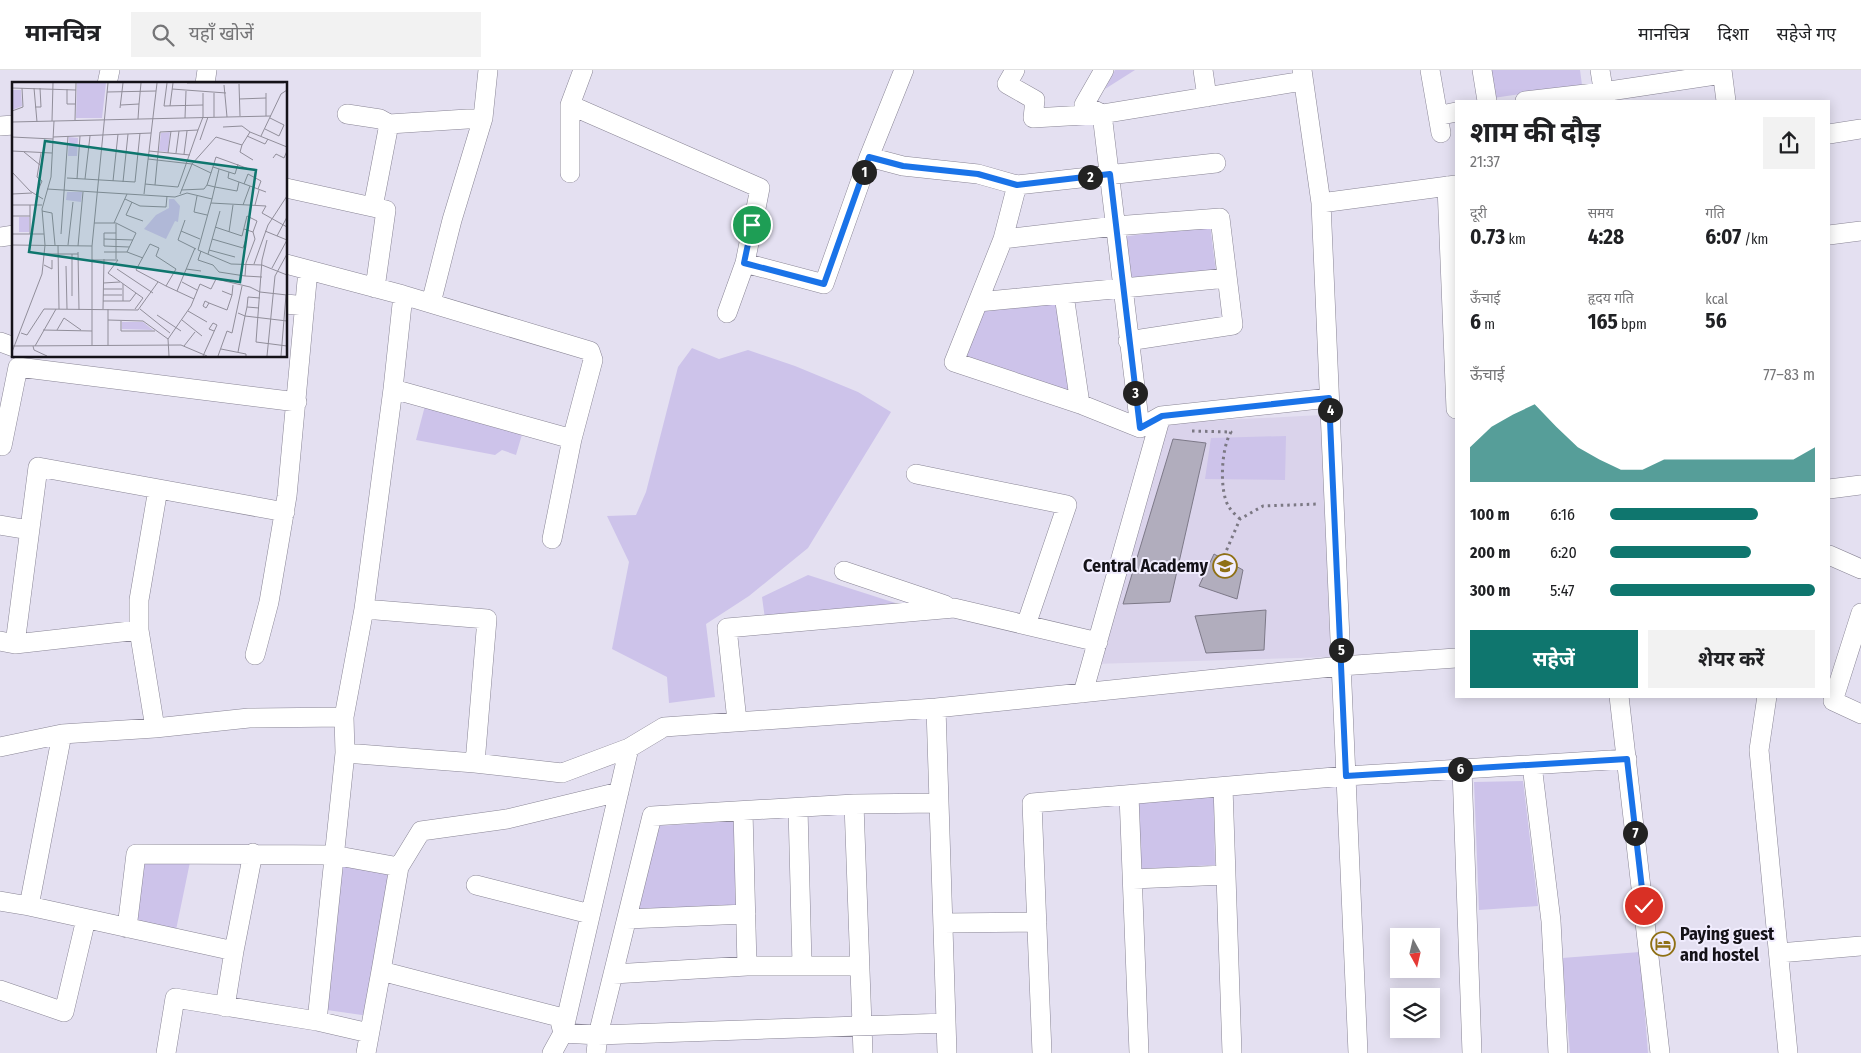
<!DOCTYPE html>
<html lang="hi">
<head>
<meta charset="utf-8">
<style>
	body { margin:0; font-family:"Fira Sans Condensed","Noto Sans Devanagari",sans-serif; background:#f2f2f2; color:#202124; height:100vh; display:flex; flex-direction:column; font-size:19px; white-space:nowrap }
	* { box-sizing:border-box; margin:0 }
	p { font-size:16px; color:#757577 }
	.icon { flex:none; width:28px; height:28px; fill:none; stroke:currentColor; stroke-width:2; stroke-linecap:round; stroke-linejoin:round }
	.map { position:relative; flex:1; overflow:hidden }
	.sheet { position:absolute; left:1455px; top:30px; width:375px; height:598px; display:flex; flex-direction:column; background:#fff; border-radius:0px; box-shadow:0 2px 12px #0003 }
	.sheet>* { flex:none }
	.needle { width:32px; rotate:172deg }
	.buttons { position:absolute; left:1390px; top:858px; display:grid; gap:10px }
	.buttons a { display:grid; place-items:center; width:50px; height:50px; border-radius:0px; background:#fff; box-shadow:0 2px 12px #0003; font-size:25px }
	.pin { position:absolute; display:grid; place-items:center; width:42px; height:42px; color:#fff; margin:-21px; border:2px solid #fff; border-radius:50%; box-shadow:0 1px 5px #0007 }
	.km { position:absolute; width:25px; height:25px; margin:-12px; border-radius:50%; background:#222; color:#fff; font-size:14px; line-height:25px; text-align:center }
	.round { display:grid; place-items:center; flex:none; width:52px; height:52px; border-radius:0px; background:#f2f2f2 }
	.summary { display:flex; align-items:center; justify-content:space-between; height:85px; padding:0 15px }
	h1 { font-size:28px; font-weight:700; line-height:38px }
	.figures { display:grid; grid-template-columns:repeat(3,1fr); gap:8px; height:85px; padding:5px 15px }
	.figures div { display:grid; align-content:center }
	.figures b { font-size:21px; font-weight:700 }
	.figures small { font-size:14px; font-weight:400 }
	.figures p { font-size:14px }
	.chart { height:140px; padding:10px 15px }
	.chart p { display:flex; justify-content:space-between }
	.chart svg { width:100%; height:90px; margin-top:5px; fill:#0f766e; opacity:.7 }
	.primary-button { display:flex; gap:10px; margin-top:auto; padding:10px 15px }
	.primary-button a { flex:1; height:58px; border-radius:0px; background:#0f766e; color:#fff; font-size:20px; font-weight:700; line-height:58px; text-align:center }
	.primary-button a+a { background:#f2f2f2; color:#202124 }
	ul { padding:0 15px; list-style:none; font-size:16px }
	li { display:grid; grid-template-columns:80px 60px 1fr; align-items:center; height:38px }
	li i { height:12px; border-radius:6px; background:#0f766e }
	header { display:flex; align-items:center; gap:30px; box-sizing:border-box; height:70px; padding:0 25px; background:#fff; border-bottom:1px solid #e0e0e0 }
	header strong { font-size:24px }
	nav { display:flex; gap:28px; margin-inline-start:auto; font-size:18px }
	.search { width:350px; height:45px; background:#f2f2f2; display:flex; align-items:center; gap:12px; box-sizing:border-box; padding:0 18px; border-radius:0px; color:#757577; font-size:19px }
	.map>svg:first-child { display:block }
	.built { fill:#dad3eb }
	.green { fill:#cdc3ea }
	.building { fill:#b1adbd; stroke:#7d7988 }
	.lines { fill:none; stroke-linecap:round; stroke-linejoin:round }
	.minor-casing { stroke:#898595; stroke-width:20 }
	.path { stroke:#7b7883; stroke-width:3; stroke-dasharray:2.5 4; stroke-linecap:butt }
	.minor { stroke:#fff; stroke-width:19 }
	.route-casing { stroke:#fff; stroke-width:10 }
	.route { stroke:#1a73e8; stroke-width:6 }
	.labels { text-anchor:middle; stroke-width:4; stroke-linejoin:round; paint-order:stroke }
	.poi-label { font-size:18px; font-weight:bold; fill:#141218; stroke:#f1edfe; text-anchor:end }
	.inset-road { fill:none; stroke:#918e9a; stroke-width:1 }
	.view { fill:#0f766e; fill-opacity:0.15; stroke:#0f766e; stroke-width:2.5 }
	.inset-edge { fill:none; stroke:#141218; stroke-width:2.5 }
</style>
</head>
<body>
<header>
<strong>मानचित्र</strong>
<div class="search"><svg class="icon" aria-label="search" viewBox="0 0 24 24"><circle cx="10" cy="10" r="6"/><path d="M15 15l6 6"/></svg>यहाँ खोजें</div>
<nav><a>मानचित्र</a><a>दिशा</a><a>सहेजे गए</a></nav>
</header>
<div class="map">
<svg width="1861" height="983" viewBox="0 0 1861 983">
	<rect width="100%" height="100%" fill="#e4e0f1"/>
	<!-- built -->
	<path class="built" d="M1321,345L1331,587L1093,594L1166,353Z"/>
	<!-- green -->
	<path class="green" d="M1115,0H1135L1105,19Z
		M1489,0H1580L1582,15L1493,28Z
		M1210,155L1216,202L1131,211L1122,167Z
		M1061,231L1074,323L960,289L981,237Z
		M692,278L719,289L748,280L795,296L858,322L891,342L808,478L749,526L706,554L715,627L669,633L667,607L612,579L629,492L607,446L636,445L646,422L678,297Z
		M426,332L523,361L516,385L502,380L495,385L416,370Z
		M1286,366L1285,410L1205,409L1211,368Z
		M808,505L908,537L765,549L762,527Z
		M1523,711L1538,836L1479,840L1474,712Z
		M1214,725L1215,795L1139,799L1136,730Z
		M736,751V835L638,841L658,756Z
		M142,788L190,792L176,860L134,853Z
		M343,794L392,803L369,946L327,940Z
		M1640,882L1648,983H1570L1562,888Z"/>
	<!-- building -->
	<path class="building" d="M1173,369L1206,373L1170,532L1123,534Z
		M1214,484L1243,500L1237,529L1199,516Z
		M1266,540L1264,580L1206,583L1195,546Z"/>
	<g class="lines">
		<!-- minor casing -->
		<g class="minor-casing">
			<path id="minor" d="M583,0L570,35L760,118L745,193L824,214L869,87L904,0
				M1015,0L1007,14L1035,30L1033,48L1102,44L1140,358
				M1104,0L1084,35L1102,44L1303,11
				M1203,0L1207,27
				M1302,0L1321,133L1358,983
				M1430,0L1441,63
				M1482,0L1487,31
				M1600,0L1605,31
				M1722,0L1726,31
				M107,14L110,0
				M205,14L207,0
				M1525,31L1603,22L1722,4
				M570,35V103
				M1439,43L1442,45L1456,42
				M347,44L380,49L389,54L483,48
				M0,56L14,55
				M1829,64L1861,59
				M869,87L903,96L978,104L1017,115L1003,169L954,292L1080,334L1140,358L1161,346L1329,328
				M1017,115L1216,93
				M1447,116L1456,339
				M286,118L386,140L375,218
				M1321,133L1456,115
				M373,137L389,54
				M1829,165L1861,161
				M0,167L14,165
				M1003,169L1115,156L1220,148L1233,255L1128,271
				M286,194L403,225L393,319L364,539L344,647L345,683L475,693L562,703L629,678L664,657L936,638L1341,596L1456,588
				M403,225L590,281L593,290L572,369L552,469
				M1064,225L1080,334
				M978,232L1227,208
				M431,233L452,150L483,48L488,0
				M286,234L305,236
				M727,243L745,193
				M0,272L14,277
				M393,319L572,369
				M2,376L18,297L297,332
				M916,404L1067,435L1026,555
				M1829,419L1861,415
				M0,455L29,460
				M1829,485L1861,499
				M844,501L945,535
				M364,539L487,549L475,693
				M1861,543L1833,631L1861,644
				M0,571L15,574L38,397L285,442
				M15,574L139,560
				M255,585L269,532L287,426L308,200
				M1083,623L1161,346
				M1619,626L1660,983
				M1767,626L1759,680L1788,983
				M936,638L947,983
				M737,651L727,558L954,538L1098,572
				M155,658L139,560V530L158,419
				M62,664L29,836L234,881L225,937
				M0,677L62,664L155,658L249,648L344,647
				M1532,695L1551,851L1558,983
				M1462,699L1472,983
				M1223,717L1232,983
				M1129,725L1139,983
				M798,738L802,894
				M743,741L747,896
				M399,797L421,761L507,749L619,722
				M1133,809L1225,805
				M476,815L590,844
				M0,831L29,836
				M627,849L746,844
				M943,853L1037,852
				M127,858L136,784L333,785L399,797L381,901
				M234,881L253,783
				M1779,883L1861,876
				M613,904L747,896H860
				M0,920L64,942L86,849
				M317,951L345,683
				M563,963L598,965L946,953
				M166,983L175,928L317,951L369,963
				M366,983L381,901L559,947L563,963
				M552,983L563,963L629,678
				M596,983L598,965L652,746L854,734
				M863,983L854,734L939,733
				M1042,983L1032,733L1346,706L1627,689"/>
		</g>
		<!-- path -->
		<path class="path" d="M1192,361L1231,362C1221,378 1219,422 1229,437C1232,442 1237,446 1240,449
			M1224,486L1240,449L1263,436L1319,434"/>
		<!-- minor -->
		<use href="#minor" class="minor"/>
	</g>
	<g class="lines">
		<!-- route casing -->
		<g class="route-casing">
			<path id="route" d="M752,155L744,193L824,214L869,87L903,96L978,104L1017,115L1110,104L1140,358L1162,346L1329,328L1346,706L1627,689L1644,836"/>
		</g>
		<!-- route -->
		<use href="#route" class="route"/>
	</g>
	<!-- icons -->
	<defs>
		<g id="school-ring" transform="scale(1.25)"><circle r="9.5" fill="#f1edfe" stroke="#8f7014" stroke-width="1.5"/><path d="M0-5L7-2L0 1L-7-2ZM-4 1L0 2.5L4 1V4Q0 6-4 4Z" fill="#8f7014"/></g>
		<g id="hotel-ring" transform="scale(1.25)"><circle r="9.5" fill="#f1edfe" stroke="#8f7014" stroke-width="1.5"/><path d="M-6-4.5h1.5V1H6V5H4.5V3h-9V5H-6ZM-4 0a1.8 1.8 0 1 1 3.6 0ZM.5 0V-2.5h3Q6-2.5 6 0Z" fill="#8f7014"/></g>
	</defs>
	<g fill-rule="evenodd">
		<use href="#school-ring" x="1225" y="496"/>
		<use href="#hotel-ring" x="1663" y="874"/>
	</g>
	<g class="labels">
		<!-- poi labels -->
		<g class="poi-label">
			<text x="1208" y="502">Central Academy</text>
			<text x="1680" y="870" text-anchor="start">Paying guest<tspan x="1680" dy="21">and hostel</tspan></text>
		</g>
	</g>
	<!-- overview -->
	<g transform="translate(12 12)">
		<rect width="275" height="275" fill="#e4e0f1"/>
		<path d="M65,1H94L90,36H64ZM0,8H9L10,24L0,28ZM158,50L156,70L147,69L149,51ZM57,55L66,56L65,74H56ZM55,110H70L69,120L54,118ZM157,117H162L168,124L166,140L163,139L154,157L132,147L144,133L157,126ZM7,135H17V150H7ZM110,240H131L141,248L110,247Z" fill="#cdc3ea"/>
		<path class="inset-road" d="M155,1L152,24L191,23M175,1H272M227,2L228,34M212,3L215,35M0,6L64,8M22,6L25,40M55,7V22H64M160,7L214,11M95,10L144,9M202,11V35M227,17L254,16M127,22L129,1M109,23L127,22L126,37M158,24L161,1M23,25H29L28,6M108,26L111,1M0,29L11,25L10,6M254,34V11M173,36L174,9M63,38L64,1M40,39L41,1M0,40L259,34M211,45L230,44L238,50M253,47L267,54L272,43L258,36M235,54L253,62L256,57M249,54L269,12L275,8M0,55L41,57M41,55L139,51M188,58L196,35M230,63L228,70L241,78M0,69L40,71M137,69L178,73M12,70L28,83M156,71L159,49M164,71L167,49M172,72L175,49M261,76L264,72L272,76L275,69M136,77L180,82L199,91L204,75L237,87M201,85L223,92L226,82M0,90L18,109L31,117M217,90L216,96L238,104L231,123M199,91L195,103L203,105L225,109L227,100M55,96L123,100L128,51M65,97L68,54M73,97L78,54M101,99L106,52M111,100L116,52M133,102L143,103L148,50L186,48L191,35V11M232,102L236,92L249,99L246,107M143,103L166,105L186,48M238,104L254,110M35,107L163,115L175,111L200,117L186,168L219,182L250,183L275,193M169,108L192,107L195,103M0,112L20,111M132,112L145,1M168,112L180,82L204,55L230,63L238,50L275,65M24,113L30,99L25,95L29,71M185,114L182,130L195,133M113,117L128,124L154,125L155,114M200,117L207,87M120,120L114,133L131,139M199,121L254,124L250,131L275,145M0,123H30M18,123V152M243,123L247,108M30,129L40,131L43,163M0,134H18M173,138L166,158L184,167M82,141H104L124,151L115,170L131,176M102,141L115,112M203,145L230,154L235,134L245,139L241,150M169,149L188,157M253,149L275,158L260,186M217,150L221,123M104,151H92V164L117,165M0,152H32M49,152L56,54M265,154L275,135M92,157L121,158M200,157L231,166L234,157M255,158L250,178L244,260L275,264M138,162L147,166L144,174L164,187L154,204L124,188ZM0,163L80,164M46,163L47,227M56,163L61,120M66,164L71,110M197,168L223,175M189,169L186,178L201,183L207,190L233,194L234,181L243,157L241,150L232,147M66,170L67,228M92,170H115M33,172H66M60,172V214M196,172L208,129M104,177V142M80,178H106L96,191L131,216L123,227M242,182L256,143L275,114M32,183L40,187V178M54,184L55,227M105,187L141,211M174,187L189,189M233,194L250,195M170,200L185,208M91,201L108,200M111,202V219H118L124,211M154,204L182,217M91,207H110M165,209L183,166M210,209L220,213L221,203M91,213H110M91,219H111M197,221L193,219L191,224L194,226L197,221L215,228L220,213M235,225L236,215L248,216M247,226L235,225L233,234L275,239M91,227L92,177M96,227V264M128,227L158,251M176,229L195,240M226,231L233,234L226,270M145,233L169,249M96,238L131,239L156,257M170,238L190,254M109,239V249H143M31,248L80,249M45,248L52,236L69,248M202,249L197,247L201,241L205,243M9,251L15,253L32,227L126,228L146,200M0,264L169,263L195,274M21,264L22,268L35,274M23,264L44,227M80,264V164L96,1M172,264L183,250M209,267L234,272V274M0,270L30,192L33,163L30,127L39,95L42,39M157,274L156,257L179,224L188,202L199,207L204,197L238,205L248,210L275,213M191,274L205,243M206,274L215,249L220,251L230,204M255,274L263,194L275,172M269,274L274,213"/>
		<path class="view" d="M33,59L244,88L228,200L17,170Z"/>
		<rect width="275" height="275" class="inset-edge"/>
	</g>
</svg>
<div class="buttons">
<a><svg class="needle" viewBox="-14 -14 28 28"><path d="M0-13l5 13h-10z" fill="#e53935"/><path d="M0 13l5-13h-10z" fill="#757577"/></svg></a>
<a><svg class="icon" aria-label="layers" viewBox="0 0 24 24"><path d="M12 4l9 5-9 5-9-5zM3 14l9 5 9-5"/></svg></a>
</div>
<div class="pin" style="left:752px;top:155px;background:#1e9e55"><svg class="icon" aria-label="arrive" viewBox="0 0 24 24"><path d="M6 21V4h12l-3 4 3 4H6"/></svg></div>
<div class="pin" style="left:1644px;top:836px;background:#d93025"><svg class="icon" aria-label="check" viewBox="0 0 24 24"><path d="M5 12l5 5 9-10"/></svg></div>
<b class="km" style="left:864px;top:102px">1</b>
<b class="km" style="left:1090px;top:107px">2</b>
<b class="km" style="left:1135px;top:323px">3</b>
<b class="km" style="left:1330px;top:340px">4</b>
<b class="km" style="left:1341px;top:580px">5</b>
<b class="km" style="left:1460px;top:699px">6</b>
<b class="km" style="left:1635px;top:763px">7</b>
<section class="sheet">
<div class="summary"><div><h1>शाम की दौड़</h1><p>21:37</p></div><a class="round"><svg class="icon" aria-label="share" viewBox="0 0 24 24"><path d="M12 15V3M7 8l5-5 5 5M5 13v7h14v-7"/></svg></a></div>
<div class="figures">
<div><p>दूरी</p><b>0.73<small> km</small></b></div>
<div><p>समय</p><b>4:28</b></div>
<div><p>गति</p><b>6:07<small> /km</small></b></div>
</div>
<div class="figures">
<div><p>ऊँचाई</p><b>6<small> m</small></b></div>
<div><p>हृदय गति</p><b>165<small> bpm</small></b></div>
<div><p>kcal</p><b>56</b></div>
</div>
<div class="chart"><p><span>ऊँचाई</span>77–83 m</p>
<svg viewBox="0 0 160 44" preserveAspectRatio="none"><path d="M0 44V27L10 17L20 11L30 6L40 17L50 27L60 33L70 38L80 38L90 33L100 33L110 33L120 33L130 33L140 33L150 33L160 27V44z"/></svg>
</div>
<ul>
<li><b>100 m</b>6:16<i style="width:72%"></i></li>
<li><b>200 m</b>6:20<i style="width:69%"></i></li>
<li><b>300 m</b>5:47<i style="width:100%"></i></li>
</ul>
<div class="primary-button"><a>सहेजें</a><a>शेयर करें</a></div>
</section>
</div>
</body>
</html>
